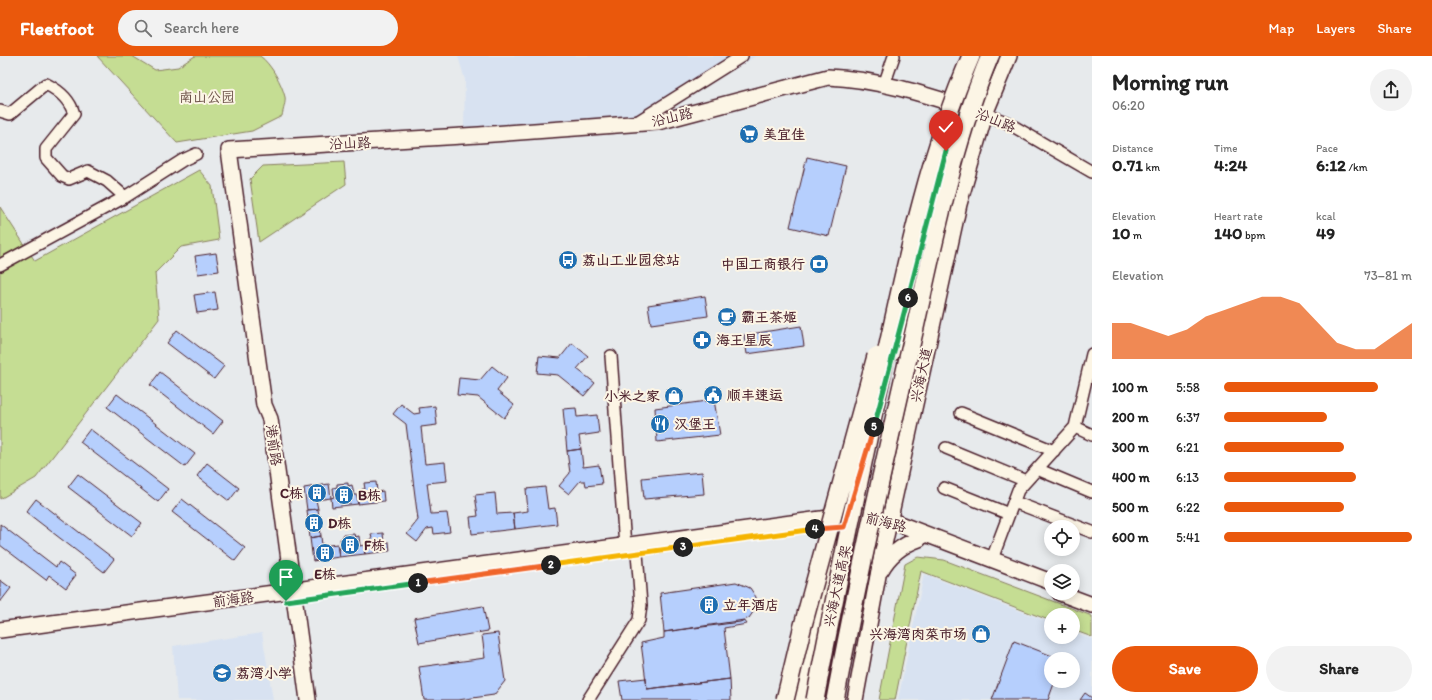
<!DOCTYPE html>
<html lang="en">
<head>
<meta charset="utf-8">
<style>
	body { margin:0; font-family:Itim,"LXGW WenKai TC",sans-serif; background:#f2f2f2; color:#222; height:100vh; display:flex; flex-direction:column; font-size:15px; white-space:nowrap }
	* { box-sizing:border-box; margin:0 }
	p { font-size:13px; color:#767676 }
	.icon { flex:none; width:22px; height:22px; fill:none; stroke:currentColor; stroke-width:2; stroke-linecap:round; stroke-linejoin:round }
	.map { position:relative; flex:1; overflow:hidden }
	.panel { display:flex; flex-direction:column; background:#fff; width:340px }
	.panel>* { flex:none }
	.controls { position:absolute; left:1044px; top:464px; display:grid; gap:8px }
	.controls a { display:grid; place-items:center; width:36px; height:36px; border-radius:50%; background:#fff; box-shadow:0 2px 10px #0003; font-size:20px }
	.pin { position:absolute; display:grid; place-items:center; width:34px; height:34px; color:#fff; margin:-41px -17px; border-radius:50% 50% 50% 0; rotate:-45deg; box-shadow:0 0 4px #0007 }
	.pin .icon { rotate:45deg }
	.km { position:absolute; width:20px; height:20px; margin:-10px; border-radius:50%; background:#222; color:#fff; font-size:11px; line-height:20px; text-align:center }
	.round { display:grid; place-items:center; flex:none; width:42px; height:42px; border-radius:21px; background:#f2f2f2 }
	.overview { display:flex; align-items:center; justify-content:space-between; height:68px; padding:0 20px }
	h1 { font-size:22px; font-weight:800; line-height:30px }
	.stats { display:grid; grid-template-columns:repeat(3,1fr); gap:6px; height:68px; padding:4px 20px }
	.stats div { display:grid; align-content:center }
	.stats b { font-size:17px; font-weight:800 }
	.stats small { font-size:11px; font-weight:400 }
	.stats p { font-size:11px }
	.chart { height:112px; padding:8px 20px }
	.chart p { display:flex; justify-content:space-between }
	.chart svg { width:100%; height:72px; margin-top:4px; fill:#ea580c; opacity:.7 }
	.primary-button { display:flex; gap:8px; margin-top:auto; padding:8px 20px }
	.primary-button a { flex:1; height:46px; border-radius:24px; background:#ea580c; color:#fff; font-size:16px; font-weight:800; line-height:46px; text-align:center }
	.primary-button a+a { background:#f2f2f2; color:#222 }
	ul { padding:0 20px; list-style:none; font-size:13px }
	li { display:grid; grid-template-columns:64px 48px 1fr; align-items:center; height:30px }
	li i { height:10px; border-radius:5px; background:#ea580c }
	header { display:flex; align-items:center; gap:24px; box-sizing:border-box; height:56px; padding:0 20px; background:#ea580c; color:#fff }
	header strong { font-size:19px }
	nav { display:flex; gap:22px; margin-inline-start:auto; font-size:14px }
	.search { width:280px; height:36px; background:#f2f2f2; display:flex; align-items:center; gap:10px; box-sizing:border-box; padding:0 14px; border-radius:22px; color:#767676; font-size:15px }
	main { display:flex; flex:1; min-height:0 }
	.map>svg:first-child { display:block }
	.built { fill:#d8e2f1; fill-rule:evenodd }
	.green { fill:#c5dd93; stroke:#887e5f }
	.building { fill:#b6cffd; stroke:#4a1f2b }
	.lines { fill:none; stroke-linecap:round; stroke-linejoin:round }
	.street-casing { stroke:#4a1f2b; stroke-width:14 }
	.secondary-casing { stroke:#4a1f2b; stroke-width:18 }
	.street { stroke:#fcf5e5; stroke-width:11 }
	.secondary { stroke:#fcf5e5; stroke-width:15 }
	.primary-bridge-casing { stroke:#4a1f2b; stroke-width:20; stroke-linecap:butt }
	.primary-bridge { stroke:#fcf5e5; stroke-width:17 }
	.split-1-casing { stroke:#fff; stroke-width:8 }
	.split-2-casing { stroke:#fff; stroke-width:8 }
	.split-3-casing { stroke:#fff; stroke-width:8 }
	.split-4-casing { stroke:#fff; stroke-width:8 }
	.split-5-casing { stroke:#fff; stroke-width:8 }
	.split-6-casing { stroke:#fff; stroke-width:8 }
	.split-7-casing { stroke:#fff; stroke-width:8 }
	.split-1 { stroke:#22a559; stroke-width:5 }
	.split-2 { stroke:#f0652b; stroke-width:5 }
	.split-3 { stroke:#f5b400; stroke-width:5 }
	.split-4 { stroke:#f5b400; stroke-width:5 }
	.split-5 { stroke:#f0652b; stroke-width:5 }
	.split-6 { stroke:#22a559; stroke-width:5 }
	.split-7 { stroke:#22a559; stroke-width:5 }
	.labels { text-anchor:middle; stroke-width:4; stroke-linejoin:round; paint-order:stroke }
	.park-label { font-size:14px; fill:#694e45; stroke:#fcf5e5 }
	.street-label { font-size:14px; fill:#4a1f2b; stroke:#fcf5e5 }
	.poi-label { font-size:14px; font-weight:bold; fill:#4a1f2b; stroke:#fcf5e5; text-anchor:start }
</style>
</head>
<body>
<header>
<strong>Fleetfoot</strong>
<div class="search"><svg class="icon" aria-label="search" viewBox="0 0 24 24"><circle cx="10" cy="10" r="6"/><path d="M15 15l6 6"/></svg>Search here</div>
<nav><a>Map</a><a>Layers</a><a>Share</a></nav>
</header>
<main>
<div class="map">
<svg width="1092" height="644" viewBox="0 0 1092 644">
	<rect width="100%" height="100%" fill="#e7eaec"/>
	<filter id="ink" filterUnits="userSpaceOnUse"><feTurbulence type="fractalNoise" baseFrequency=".025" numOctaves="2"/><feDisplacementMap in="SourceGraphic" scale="8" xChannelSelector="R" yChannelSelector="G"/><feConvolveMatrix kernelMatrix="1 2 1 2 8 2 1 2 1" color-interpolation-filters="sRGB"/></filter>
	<g filter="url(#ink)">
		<!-- built -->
		<path class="built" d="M458,0H756L672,50L649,61L554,69L464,72L465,24Z
			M924,518L1051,567V581H1073V576L1092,583V644H898ZM1051,603H1073V625H1051Z
			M262,577L273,644H177L173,590Z"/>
		<!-- green -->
		<path class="green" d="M97,0H132L155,14L178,11L195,0H260C271,8 282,28 285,41C286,46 283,54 282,60L252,75L177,87Z
			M344,106L346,128L259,186L250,123L263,110Z
			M199,114L212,130L219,184L181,191L155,217L159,263L36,422L0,443V151L35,205Z
			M918,501L944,504L1092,560V581L1073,574V559H1051V565L921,515L895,644H879L905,508Z"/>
		<!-- building -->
		<path class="building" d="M807,101L846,110L829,180L790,171Z
			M216,197L219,215L198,218L195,200Z
			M215,236L218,254L197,257L194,239Z
			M705,240L708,260L651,268L648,249Z
			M801,270L804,290L747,298L744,279Z
			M177,274L224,310L214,323L167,287Z
			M572,287L588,300L577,313L595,327L584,340L558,319L537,317L539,300L560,302Z
			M492,310L507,322L497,335L514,349L504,362L478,341L457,339L459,322L480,324Z
			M160,316L223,365L213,378L150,329Z
			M117,338L195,398L185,411L107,351Z
			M714,344L720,379L657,386L655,352Z
			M401,348L414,358L420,357L419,352L435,350L437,369L421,371L425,408L445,406L447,425L427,427L431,458L447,457L450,476L434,478L433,472L427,473L417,486L407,478L418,464L406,368L393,358Z
			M576,352L577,361L597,359L599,377L579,380L581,393L567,395L563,353Z
			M90,373L168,433L158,446L80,386Z
			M581,393L583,411L599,409L602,428L586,430L585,425H580L569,438L559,430L570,417L567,395Z
			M207,407L239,432L229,445L197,420Z
			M702,416L704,438L644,443L642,422Z
			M78,418L142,467L132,480L68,431Z
			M376,426L377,436L383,435L384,445L358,448L357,439L362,438V433H365L364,427Z
			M348,427V430L352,429L354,439H357L358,448L332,451L331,442L334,441L333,432L337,431V428Z
			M329,428L331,442L316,444L318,453L307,454L304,432Z
			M545,431L548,453L555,452L557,468L515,473L513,457L528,455L526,433Z
			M495,437L497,458L513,457L515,473L472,478L470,461L478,460L475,439Z
			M36,443L114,503L104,516L26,456Z
			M182,443L245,492L235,505L172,456Z
			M318,453L321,480L310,482L307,454Z
			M0,468L56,511L59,506L76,519L66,532L49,519L46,524L0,489Z
			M383,477L384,487L389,486L390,495L365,498L364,489H369L368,484L372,483L371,478Z
			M354,478L355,481L359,480L360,490L364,489L365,498L339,501L338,492H341L340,483L344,482L343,479Z
			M321,480L322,490L337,488L339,501L313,505L310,482Z
			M0,524L11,532L1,545H0Z
			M736,526L750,532L756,541V552L749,562L740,566L664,576L660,537Z
			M483,550L488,575L419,587L414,562Z
			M744,564L747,568L724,572L730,623L647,633L641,587L664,582V576Z
			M498,577L505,625L494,639L458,644H424L419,611L485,602L482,579Z
			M1014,585L1060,603H1051V625H1055L1048,644H992Z
			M646,622L647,633L730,623L731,644H622L619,625Z
			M1085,637L1092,642V644H1080Z"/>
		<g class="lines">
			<!-- street casing -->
			<g class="street-casing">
				<path id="street" d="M884,29L894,0
					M0,55L10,58L46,28C58,34 70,44 74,58L46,93V102L62,120L69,123L88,115L107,125L125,141
					M985,58L1006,66L1092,116
					M637,66L742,0
					M0,209L125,141L183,104L196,98
					M611,300L625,490
					M961,357L1054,395
					M1075,371L1092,379
					M946,392L1026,425
					M1037,413L1092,436
					M944,432L1009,458
					M1014,446L1092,476
					M992,503L1018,434L1075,371L1092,298
					M588,644L639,564L641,549L637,497"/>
			</g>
			<!-- secondary casing -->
			<g class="secondary-casing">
				<path id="secondary" d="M970,25L980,0
					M894,296L946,95L958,55
					M818,473L882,470
					M881,514C890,498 902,489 919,483
					M1060,537L1092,549
					M0,574L821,463L848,458L889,464L1051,526
					M308,644L270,363L264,349L229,94L479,79L658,66L828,21C881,23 935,42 985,58
					M801,644L820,558L838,492
					M855,644L882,498L959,148L985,58L1009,0"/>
			</g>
			<!-- street -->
			<use href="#street" class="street"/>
			<!-- secondary -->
			<use href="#secondary" class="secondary"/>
			<!-- primary-bridge casing -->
			<g class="primary-bridge-casing">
				<path id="primary-bridge" d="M785,644L802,573L876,300
					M815,644C835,535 859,426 882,317C905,211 927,101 971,0
					M835,644C858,521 886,398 914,276C935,183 953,88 990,0"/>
			</g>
			<!-- primary-bridge -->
			<use href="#primary-bridge" class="primary-bridge"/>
		</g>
	</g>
	<g class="lines" filter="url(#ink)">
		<!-- split-1 casing -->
		<g class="split-1-casing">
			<path id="split-1" d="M286,545L418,527"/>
		</g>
		<!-- split-2 casing -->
		<g class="split-2-casing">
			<path id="split-2" d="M418,527L551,509"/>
		</g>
		<!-- split-3 casing -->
		<g class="split-3-casing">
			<path id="split-3" d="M551,509L683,491"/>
		</g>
		<!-- split-4 casing -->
		<g class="split-4-casing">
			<path id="split-4" d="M683,491L815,473"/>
		</g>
		<!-- split-5 casing -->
		<g class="split-5-casing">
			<path id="split-5" d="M815,473L844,471L874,371"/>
		</g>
		<!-- split-6 casing -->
		<g class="split-6-casing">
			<path id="split-6" d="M874,371L908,242"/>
		</g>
		<!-- split-7 casing -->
		<g class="split-7-casing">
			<path id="split-7" d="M908,242L946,95"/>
		</g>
		<!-- split-1 -->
		<use href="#split-1" class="split-1"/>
		<!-- split-2 -->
		<use href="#split-2" class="split-2"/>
		<!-- split-3 -->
		<use href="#split-3" class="split-3"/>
		<!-- split-4 -->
		<use href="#split-4" class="split-4"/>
		<!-- split-5 -->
		<use href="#split-5" class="split-5"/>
		<!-- split-6 -->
		<use href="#split-6" class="split-6"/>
		<!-- split-7 -->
		<use href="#split-7" class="split-7"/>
	</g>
	<!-- icons -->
	<defs>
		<g id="supermarket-disc" transform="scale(1)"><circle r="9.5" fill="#1f6fb2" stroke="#fcf5e5"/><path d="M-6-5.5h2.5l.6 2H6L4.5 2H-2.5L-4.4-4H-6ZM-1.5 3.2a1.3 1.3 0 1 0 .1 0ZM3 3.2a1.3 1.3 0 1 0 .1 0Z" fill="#fff"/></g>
		<g id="bus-disc" transform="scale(1)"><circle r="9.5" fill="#1f6fb2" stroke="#fcf5e5"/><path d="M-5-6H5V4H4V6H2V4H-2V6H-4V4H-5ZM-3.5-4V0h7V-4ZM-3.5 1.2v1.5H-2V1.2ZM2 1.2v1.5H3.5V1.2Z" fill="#fff"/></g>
		<g id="bank-disc" transform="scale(1)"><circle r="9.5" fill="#1f6fb2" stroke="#fcf5e5"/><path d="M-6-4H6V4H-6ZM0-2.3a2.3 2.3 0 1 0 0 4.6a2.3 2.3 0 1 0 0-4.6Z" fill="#fff"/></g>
		<g id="cafe-disc" transform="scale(1)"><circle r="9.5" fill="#1f6fb2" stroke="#fcf5e5"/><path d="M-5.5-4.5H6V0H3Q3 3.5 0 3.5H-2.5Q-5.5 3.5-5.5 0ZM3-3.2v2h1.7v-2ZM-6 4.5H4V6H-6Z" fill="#fff"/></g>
		<g id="pharmacy-disc" transform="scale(1)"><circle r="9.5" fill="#1f6fb2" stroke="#fcf5e5"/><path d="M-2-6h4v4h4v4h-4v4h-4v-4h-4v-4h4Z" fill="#fff"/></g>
		<g id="civic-disc" transform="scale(1)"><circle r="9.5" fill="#1f6fb2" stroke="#fcf5e5"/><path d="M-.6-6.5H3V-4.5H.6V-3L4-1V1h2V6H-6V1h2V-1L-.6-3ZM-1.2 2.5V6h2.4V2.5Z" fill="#fff"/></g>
		<g id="shop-disc" transform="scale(1)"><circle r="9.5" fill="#1f6fb2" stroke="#fcf5e5"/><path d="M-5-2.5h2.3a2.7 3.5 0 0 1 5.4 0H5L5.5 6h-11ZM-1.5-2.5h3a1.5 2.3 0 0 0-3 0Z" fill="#fff"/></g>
		<g id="restaurant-disc" transform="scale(1)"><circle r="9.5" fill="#1f6fb2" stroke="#fcf5e5"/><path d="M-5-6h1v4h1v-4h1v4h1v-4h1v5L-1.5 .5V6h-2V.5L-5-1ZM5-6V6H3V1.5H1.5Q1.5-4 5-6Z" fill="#fff"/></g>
		<g id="building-disc" transform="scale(1)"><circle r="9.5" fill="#1f6fb2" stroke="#fcf5e5"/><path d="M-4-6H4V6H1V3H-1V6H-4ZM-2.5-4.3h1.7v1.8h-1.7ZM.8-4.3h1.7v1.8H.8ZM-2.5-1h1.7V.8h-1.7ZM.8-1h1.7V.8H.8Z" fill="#fff"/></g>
		<g id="school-disc" transform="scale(1)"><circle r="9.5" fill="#1f6fb2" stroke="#fcf5e5"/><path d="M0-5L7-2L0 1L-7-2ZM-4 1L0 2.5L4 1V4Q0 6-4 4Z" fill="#fff"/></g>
	</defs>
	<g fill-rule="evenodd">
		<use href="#supermarket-disc" x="749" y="78"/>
		<use href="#bus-disc" x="568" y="204"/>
		<use href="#bank-disc" x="819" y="208"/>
		<use href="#cafe-disc" x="727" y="261"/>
		<use href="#pharmacy-disc" x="702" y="284"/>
		<use href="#civic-disc" x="713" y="339"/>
		<use href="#shop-disc" x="674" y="340"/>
		<use href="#restaurant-disc" x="660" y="368"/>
		<use href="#building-disc" x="317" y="437"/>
		<use href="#building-disc" x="344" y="439"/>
		<use href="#building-disc" x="314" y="467"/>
		<use href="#building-disc" x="350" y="489"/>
		<use href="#building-disc" x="325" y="497"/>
		<use href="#building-disc" x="709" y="549"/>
		<use href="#shop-disc" x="981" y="578"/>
		<use href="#school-disc" x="222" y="617"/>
	</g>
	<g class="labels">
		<!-- park labels -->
		<g class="park-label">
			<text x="207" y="46">南山公园</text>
		</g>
		<!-- street labels -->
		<g class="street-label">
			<text transform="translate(672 61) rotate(-13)" y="5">沿山路</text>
			<text transform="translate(996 64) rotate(22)" y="5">沿山路</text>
			<text transform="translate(350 87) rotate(-3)" y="5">沿山路</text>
			<text transform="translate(921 319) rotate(-78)" y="5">兴海大道</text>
			<text transform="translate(274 389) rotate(82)" y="5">港前路</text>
			<text transform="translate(886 466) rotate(14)" y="5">前海路</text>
			<text transform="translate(837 530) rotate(-78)" y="5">兴海大道高架</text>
			<text transform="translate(233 543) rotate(-8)" y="5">前海路</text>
		</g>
		<!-- poi labels -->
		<g class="poi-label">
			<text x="763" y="83">美宜佳</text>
			<text x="582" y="209">荔山工业园总站</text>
			<text x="805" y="213" text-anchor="end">中国工商银行</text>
			<text x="741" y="266">霸王茶姬</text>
			<text x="716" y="289">海王星辰</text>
			<text x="727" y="344">顺丰速运</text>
			<text x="660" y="345" text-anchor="end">小米之家</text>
			<text x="674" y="373">汉堡王</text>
			<text x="303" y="442" text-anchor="end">C栋</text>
			<text x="358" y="444">B栋</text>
			<text x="328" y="472">D栋</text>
			<text x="364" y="494">F栋</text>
			<text x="325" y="523" text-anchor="middle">E栋</text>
			<text x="723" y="554">立年酒店</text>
			<text x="967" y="583" text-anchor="end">兴海湾肉菜市场</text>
			<text x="236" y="622">荔湾小学</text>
		</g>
	</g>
</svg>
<div class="controls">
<a><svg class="icon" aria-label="locate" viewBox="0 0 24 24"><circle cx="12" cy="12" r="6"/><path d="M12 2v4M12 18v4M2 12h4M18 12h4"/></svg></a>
<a><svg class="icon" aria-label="layers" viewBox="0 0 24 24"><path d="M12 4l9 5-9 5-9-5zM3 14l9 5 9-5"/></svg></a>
<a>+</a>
<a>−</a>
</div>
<div class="pin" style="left:286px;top:545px;background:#1e9e55"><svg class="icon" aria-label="arrive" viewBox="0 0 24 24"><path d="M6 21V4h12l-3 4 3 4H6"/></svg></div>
<div class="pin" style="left:946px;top:95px;background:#d93025"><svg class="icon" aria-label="check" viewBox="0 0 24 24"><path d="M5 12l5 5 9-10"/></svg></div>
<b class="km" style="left:418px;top:527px">1</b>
<b class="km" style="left:551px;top:509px">2</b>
<b class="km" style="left:683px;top:491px">3</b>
<b class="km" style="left:815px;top:473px">4</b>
<b class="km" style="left:874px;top:371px">5</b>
<b class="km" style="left:908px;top:242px">6</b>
</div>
<section class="panel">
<div class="overview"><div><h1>Morning run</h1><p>06:20</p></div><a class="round"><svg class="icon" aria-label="share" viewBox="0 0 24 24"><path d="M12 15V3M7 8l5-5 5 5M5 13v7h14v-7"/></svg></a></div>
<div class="stats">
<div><p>Distance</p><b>0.71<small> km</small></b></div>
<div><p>Time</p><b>4:24</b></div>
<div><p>Pace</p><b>6:12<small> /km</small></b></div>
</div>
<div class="stats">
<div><p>Elevation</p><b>10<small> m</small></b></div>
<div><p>Heart rate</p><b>140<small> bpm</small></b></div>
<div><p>kcal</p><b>49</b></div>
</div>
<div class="chart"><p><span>Elevation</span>73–81 m</p>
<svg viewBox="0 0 160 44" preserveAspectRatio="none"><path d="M0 44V22L10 22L20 26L30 30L40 26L50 18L60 14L70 10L80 6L90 6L100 10L110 22L120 34L130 38L140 38L150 30L160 22V44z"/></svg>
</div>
<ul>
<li><b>100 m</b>5:58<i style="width:82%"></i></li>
<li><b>200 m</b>6:37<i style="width:55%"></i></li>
<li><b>300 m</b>6:21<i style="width:64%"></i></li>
<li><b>400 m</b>6:13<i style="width:70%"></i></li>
<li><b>500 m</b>6:22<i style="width:64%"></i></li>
<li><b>600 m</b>5:41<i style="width:100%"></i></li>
</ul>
<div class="primary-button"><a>Save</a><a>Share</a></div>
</section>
</main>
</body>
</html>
